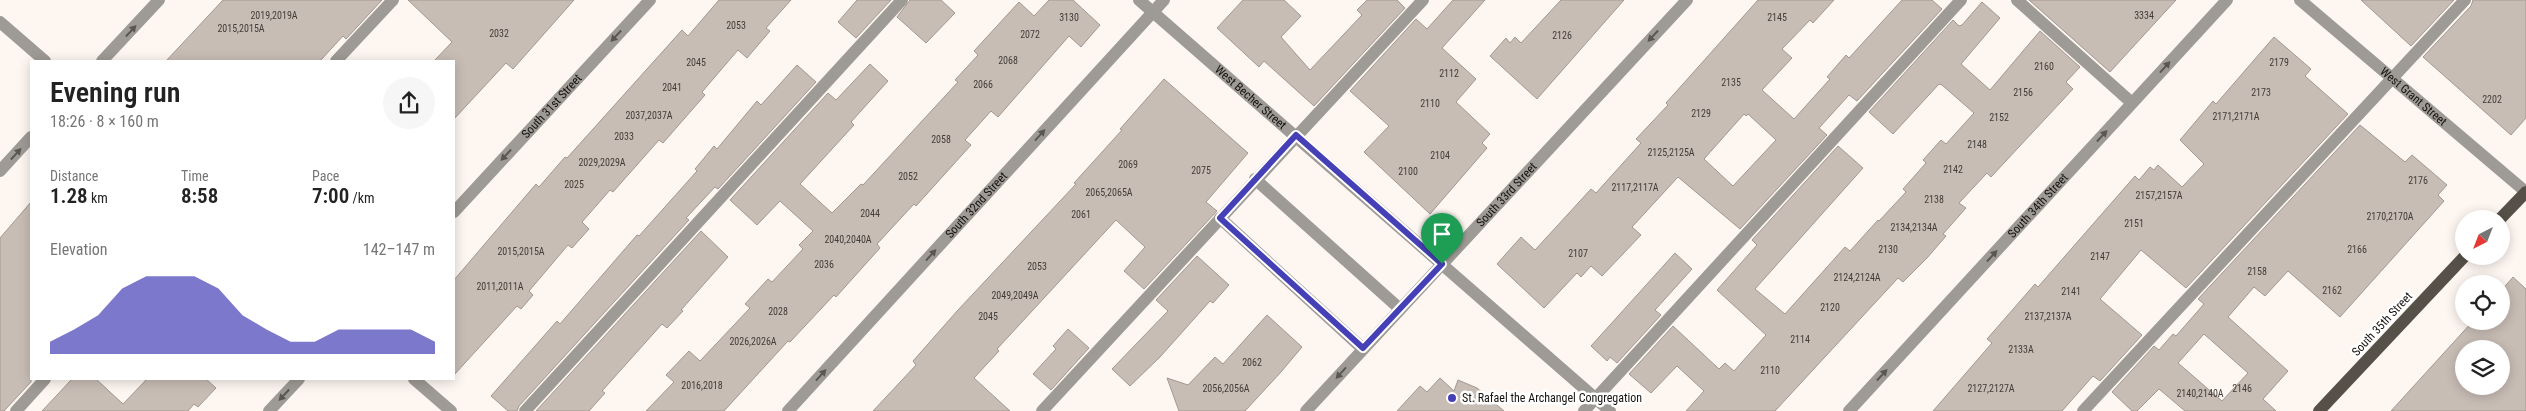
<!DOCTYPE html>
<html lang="en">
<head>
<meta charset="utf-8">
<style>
	body { margin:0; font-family:"Roboto Condensed",sans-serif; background:#f6f6f6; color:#222; height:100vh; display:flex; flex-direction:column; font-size:19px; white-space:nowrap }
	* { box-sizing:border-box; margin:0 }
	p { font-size:16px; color:#767676 }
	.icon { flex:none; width:28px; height:28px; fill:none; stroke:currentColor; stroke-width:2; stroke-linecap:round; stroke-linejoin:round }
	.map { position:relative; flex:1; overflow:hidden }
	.panel { position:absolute; left:30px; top:60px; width:425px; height:320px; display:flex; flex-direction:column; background:#fff; border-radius:0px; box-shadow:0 2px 12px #0003 }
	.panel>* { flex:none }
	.needle { width:32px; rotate:222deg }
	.buttons { position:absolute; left:2455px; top:210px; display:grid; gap:10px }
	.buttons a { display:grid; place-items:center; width:55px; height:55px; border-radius:50%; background:#fff; box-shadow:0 2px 12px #0003; font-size:25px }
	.pin { position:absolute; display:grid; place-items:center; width:42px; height:42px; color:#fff; margin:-51px -21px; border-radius:50% 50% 50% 0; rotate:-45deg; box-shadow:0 0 5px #0007 }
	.pin .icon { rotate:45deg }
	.round { display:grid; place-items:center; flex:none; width:52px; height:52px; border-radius:26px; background:#f6f6f6 }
	.summary { display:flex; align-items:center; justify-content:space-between; height:85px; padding:0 20px }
	h1 { font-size:28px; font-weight:600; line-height:38px }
	.figures { display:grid; grid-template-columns:repeat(3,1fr); gap:8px; height:85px; padding:5px 20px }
	.figures div { display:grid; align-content:center }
	.figures b { font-size:21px; font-weight:600 }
	.figures small { font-size:14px; font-weight:400 }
	.figures p { font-size:14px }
	.chart { height:140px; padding:10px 20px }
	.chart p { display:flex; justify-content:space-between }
	.chart svg { width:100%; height:90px; margin-top:5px; fill:#4640b6; opacity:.7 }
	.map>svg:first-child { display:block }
	.building { fill:#c8bdb5; stroke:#a39891; fill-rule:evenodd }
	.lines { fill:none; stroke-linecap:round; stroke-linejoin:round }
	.minor { stroke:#9e9b96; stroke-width:12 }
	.major { stroke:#555149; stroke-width:12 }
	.oneway { fill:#5a5652 }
	.route-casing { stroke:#fff; stroke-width:10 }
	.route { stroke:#4640b6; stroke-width:6 }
	.poi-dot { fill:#4640b6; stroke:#fff; stroke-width:2 }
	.labels { text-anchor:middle; stroke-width:5; stroke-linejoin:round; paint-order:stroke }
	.number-label { font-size:10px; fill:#423c38 }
	.street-label { font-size:12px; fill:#15110e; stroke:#fff }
	.poi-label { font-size:12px; fill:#15110e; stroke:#fff; text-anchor:start }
</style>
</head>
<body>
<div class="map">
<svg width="2526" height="411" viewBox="0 0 2526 411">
	<rect width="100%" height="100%" fill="#fdf6f1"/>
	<!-- building -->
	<path class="building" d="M223,0H382L346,39L343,36L320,61H166Z
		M408,0H574L513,69L506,63L454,119V61H434L452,42Z
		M719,0H791L766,28L770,31L747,58L738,50L702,92L705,95L663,143L659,140L613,192L610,190L582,222L589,229L572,248L568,245L529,291L533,295L521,309L517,306L454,375V280L536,184L539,187L565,157L567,158L682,30L688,36Z
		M857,0H891L856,38L838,22Z
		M910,0H941L955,13L926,43L897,17Z
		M1049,0H1073L1100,25L1081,47L1069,36L998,117L991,111L965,140L971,145L916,206L914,204L877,244L880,248L836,297L834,295L790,342L788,341L724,411H646L674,382L666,375L689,351L700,361L750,308L745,304L768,279L772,282L803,249L799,245L813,231L780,201L757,225L730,200L828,93L836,100L870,64L888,81L851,122L854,125L800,184L832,213L861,184L863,185L958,82L955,80L978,55L974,51L1019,2L1034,16Z
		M1243,0H1284L1301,16L1281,37L1310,70L1362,15L1357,10L1367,0H1397L1405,8L1314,106L1264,61L1259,67L1217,28Z
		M1453,0H1485L1442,48L1476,79L1456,102L1490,134L1482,143L1487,148L1430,214L1364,152L1389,126L1350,91L1416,19L1427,29Z
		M1561,0H1624L1537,99L1490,56L1506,38L1510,43L1515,37L1521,43Z
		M1758,0H1834L1813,23L1810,20L1782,49L1792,58L1762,90L1794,119L1830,79L1827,77L1846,55L1849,58L1902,0H1932L1942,9L1857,101L1849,95L1819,128L1827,135L1740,229L1678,177L1632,227L1641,235L1602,276L1591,266L1581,277L1577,273L1544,308L1497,264L1521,237L1535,250L1591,189L1596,193L1641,143L1636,139L1668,105L1666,103ZM1744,114L1746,116L1748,114L1776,140L1733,186L1704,159Z
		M2029,0H2176L2110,72Z
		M2361,0H2454L2411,46Z
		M2473,0H2526V118L2511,135L2423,57L2471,6Z
		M1982,2L2000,18L1961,64L1990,90L2040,31L2080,67L2066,82L2073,89L1991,177L1987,173L1959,203L1966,208L1943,234L1946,236L1927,258L1903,282L1898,278L1775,411H1686L1704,391L1677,366L1651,393L1629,374L1673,326L1719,369L1725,363L1734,371L1766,335L1717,290L1757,245L1752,240L1838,146L1863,168L1755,289L1785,314L1845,247L1850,251L1878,220L1879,221L1906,192L1903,189L1926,163L1923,160L1941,140L1946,144L1974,113L1942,85L1939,84L1893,134L1869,112L1953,20L1959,26L1962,25Z
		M2274,37L2311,69L2305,76L2348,114L2186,288L2141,250L2100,299L2142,335L2100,381L2093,376L2062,411H1933L1992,343L1987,339L2035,284L2038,287L2135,176L2139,180L2150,167L2154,170L2158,165L2182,187L2204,164L2180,140L2213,101L2216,104Z
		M797,65L816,82L718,189L715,187L686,218L689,220L519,406L517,411H508L491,396L557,321L560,324L637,235L639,236L697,171L695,169L714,146L717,149L757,101L761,105Z
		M1164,79L1248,153L1206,202L1217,211L1144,289L1124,271L1145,247L1116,220L997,349L999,351L974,378L1010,411H873L916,365L913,361L958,310L1076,184L1074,183L1122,130L1120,129Z
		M2360,125L2405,162L2412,155L2447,185L2438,195L2444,201L2340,317L2288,271L2265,296L2254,287L2228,317L2288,371L2263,399L2276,411H2185L2159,389L2137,411H2132L2112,392L2154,346L2159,350L2173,334L2176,336L2204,304L2198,299ZM2204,334L2248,373L2222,401L2178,363Z
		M31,202V382L4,411H0V238Z
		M701,231L728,257L681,310L683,311L667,328L662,324L602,391L605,393L589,411H536Z
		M1675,253L1692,269L1655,310L1661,315L1617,363L1610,357L1607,361L1591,346Z
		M1197,256L1229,285L1213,303L1210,301L1160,357L1130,386L1112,369L1168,311L1156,300Z
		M2513,277L2526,289V411H2391L2473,321H2501V291ZM2464,349H2501V386H2464Z
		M1267,315L1302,347L1281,372L1245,411H1179L1167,378L1188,385L1215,357L1223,364Z
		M1068,329L1089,348L1051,390L1033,374L1056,349L1053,346Z
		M1440,378L1454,391L1458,380L1477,388L1504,411H1397L1420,386L1427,392Z
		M72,379H96L123,404L147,379H206L216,388L198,407L194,404L188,411H42Z"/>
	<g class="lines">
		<!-- minor -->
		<g class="minor">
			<path id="s1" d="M1139,0L1610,411"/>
			<path d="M2017,0L2132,103"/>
			<path id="s2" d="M2300,0L2526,192"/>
			<path d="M0,22L45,61"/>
			<path d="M102,61L159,0"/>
			<path d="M336,61L393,0"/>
			<path d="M0,171L31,137"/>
			<path d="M1255,179L1400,309"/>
			<path id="s3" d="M454,212L650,0"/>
			<path d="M1220,218L1363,349"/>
			<path d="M414,379L451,411"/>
			<path d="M16,411L45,379"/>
			<path d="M269,411L299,379"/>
			<path d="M525,411L902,0"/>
			<path id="s4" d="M788,411L1164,0"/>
			<path d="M1042,411L1423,0"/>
			<path id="s5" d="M1306,411L1687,0"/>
			<path d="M1584,411L1961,0"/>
			<path id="s6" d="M1849,411L2227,0"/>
			<path d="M2083,411L2465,0"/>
		</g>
		<!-- major -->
		<path class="major" d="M2500,219L2526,192
			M2319,411L2465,256"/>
	</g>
	<!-- one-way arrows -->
	<defs><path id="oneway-solid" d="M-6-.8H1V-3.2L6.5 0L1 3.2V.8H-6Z" transform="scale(1.25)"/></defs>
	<g class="oneway">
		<use href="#oneway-solid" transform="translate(131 31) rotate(-47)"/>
		<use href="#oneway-solid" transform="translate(616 36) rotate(133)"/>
		<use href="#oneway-solid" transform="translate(1653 36) rotate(133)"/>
		<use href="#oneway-solid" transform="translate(2165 67) rotate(-48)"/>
		<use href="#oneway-solid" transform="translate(1040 135) rotate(-48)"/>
		<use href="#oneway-solid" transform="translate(2102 136) rotate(-47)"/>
		<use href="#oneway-solid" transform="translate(16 154) rotate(-47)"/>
		<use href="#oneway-solid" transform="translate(506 155) rotate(133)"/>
		<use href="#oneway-solid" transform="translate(931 255) rotate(-48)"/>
		<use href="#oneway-solid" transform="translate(1992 256) rotate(-47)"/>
		<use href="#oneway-solid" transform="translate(1341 373) rotate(132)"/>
		<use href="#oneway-solid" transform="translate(821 375) rotate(-48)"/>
		<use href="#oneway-solid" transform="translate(1882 375) rotate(-47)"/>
		<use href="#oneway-solid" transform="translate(284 395) rotate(133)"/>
	</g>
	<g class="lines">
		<!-- route casing -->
		<g class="route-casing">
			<path id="route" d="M1296,135L1442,264L1363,348L1220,218Z"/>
		</g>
		<!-- route -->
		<use href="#route" class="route"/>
	</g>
	<!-- markers -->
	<circle class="poi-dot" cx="1452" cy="398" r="5"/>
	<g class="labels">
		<!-- number labels -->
		<g class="number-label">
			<text x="274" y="19">2019,2019A</text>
			<text x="2144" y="19">3334</text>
			<text x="1069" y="21">3130</text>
			<text x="1777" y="21">2145</text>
			<text x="736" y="29">2053</text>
			<text x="241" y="32">2015,2015A</text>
			<text x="499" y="37">2032</text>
			<text x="1030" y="38">2072</text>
			<text x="1562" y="39">2126</text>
			<text x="1008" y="64">2068</text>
			<text x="696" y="66">2045</text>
			<text x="2279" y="66">2179</text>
			<text x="2044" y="70">2160</text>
			<text x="1449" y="77">2112</text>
			<text x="1731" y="86">2135</text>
			<text x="983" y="88">2066</text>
			<text x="672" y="91">2041</text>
			<text x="2023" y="96">2156</text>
			<text x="2261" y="96">2173</text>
			<text x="2492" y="103">2202</text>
			<text x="1430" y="107">2110</text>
			<text x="1701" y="117">2129</text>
			<text x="649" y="119">2037,2037A</text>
			<text x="2236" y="120">2171,2171A</text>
			<text x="1999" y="121">2152</text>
			<text x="624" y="140">2033</text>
			<text x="941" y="143">2058</text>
			<text x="1977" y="148">2148</text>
			<text x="1671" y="156">2125,2125A</text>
			<text x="1440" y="159">2104</text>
			<text x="602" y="166">2029,2029A</text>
			<text x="1128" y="168">2069</text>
			<text x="1953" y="173">2142</text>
			<text x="1201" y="174">2075</text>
			<text x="1408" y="175">2100</text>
			<text x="908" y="180">2052</text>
			<text x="2418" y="184">2176</text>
			<text x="574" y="188">2025</text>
			<text x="1635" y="191">2117,2117A</text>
			<text x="1109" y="196">2065,2065A</text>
			<text x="2159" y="199">2157,2157A</text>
			<text x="1934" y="203">2138</text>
			<text x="870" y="217">2044</text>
			<text x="1081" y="218">2061</text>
			<text x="2390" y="220">2170,2170A</text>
			<text x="2134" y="227">2151</text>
			<text x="1914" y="231">2134,2134A</text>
			<text x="848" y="243">2040,2040A</text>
			<text x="1888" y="253">2130</text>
			<text x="2357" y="253">2166</text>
			<text x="521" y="255">2015,2015A</text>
			<text x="1578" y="257">2107</text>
			<text x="2100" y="260">2147</text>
			<text x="824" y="268">2036</text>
			<text x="1037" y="270">2053</text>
			<text x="2257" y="275">2158</text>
			<text x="1857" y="281">2124,2124A</text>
			<text x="500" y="290">2011,2011A</text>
			<text x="2332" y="294">2162</text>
			<text x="2071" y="295">2141</text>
			<text x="1015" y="299">2049,2049A</text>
			<text x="1830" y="311">2120</text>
			<text x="778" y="315">2028</text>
			<text x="988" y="320">2045</text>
			<text x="2048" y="320">2137,2137A</text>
			<text x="1800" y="343">2114</text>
			<text x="753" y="345">2026,2026A</text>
			<text x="2021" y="353">2133A</text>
			<text x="1252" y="366">2062</text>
			<text x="1770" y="374">2110</text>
			<text x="702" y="389">2016,2018</text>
			<text x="1226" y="392">2056,2056A</text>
			<text x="1991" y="392">2127,2127A</text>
			<text x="2242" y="392">2146</text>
			<text x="2200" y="397">2140,2140A</text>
		</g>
		<!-- street labels -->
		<g class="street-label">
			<text dy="4" stroke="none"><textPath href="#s1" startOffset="148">West Becher Street</textPath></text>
			<text dy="4" stroke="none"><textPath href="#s2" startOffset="149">West Grant Street</textPath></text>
			<text dy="4" stroke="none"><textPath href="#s3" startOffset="144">South 31st Street</textPath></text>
			<text dy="4" stroke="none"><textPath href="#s5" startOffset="295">South 33rd Street</textPath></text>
			<text dy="4" stroke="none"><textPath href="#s4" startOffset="279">South 32nd Street</textPath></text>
			<text dy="4" stroke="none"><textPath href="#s6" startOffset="279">South 34th Street</textPath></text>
			<text transform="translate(2382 324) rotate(-47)" y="4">South 35th Street</text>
		</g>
		<!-- poi labels -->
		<g class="poi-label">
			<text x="1462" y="402">St. Rafael the Archangel Congregation</text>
		</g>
	</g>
</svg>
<div class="buttons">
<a><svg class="needle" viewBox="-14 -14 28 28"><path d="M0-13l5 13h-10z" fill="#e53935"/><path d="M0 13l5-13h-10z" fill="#767676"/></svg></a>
<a><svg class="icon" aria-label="locate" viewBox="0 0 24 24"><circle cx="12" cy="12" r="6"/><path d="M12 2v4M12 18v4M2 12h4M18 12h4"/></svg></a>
<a><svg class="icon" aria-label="layers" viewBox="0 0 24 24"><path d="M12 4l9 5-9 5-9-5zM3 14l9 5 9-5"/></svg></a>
</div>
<div class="pin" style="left:1442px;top:264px;background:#1e9e55"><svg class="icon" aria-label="arrive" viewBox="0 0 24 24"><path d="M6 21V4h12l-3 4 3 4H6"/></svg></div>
<section class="panel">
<div class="summary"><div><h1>Evening run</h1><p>18:26 · 8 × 160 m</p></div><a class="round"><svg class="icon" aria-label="share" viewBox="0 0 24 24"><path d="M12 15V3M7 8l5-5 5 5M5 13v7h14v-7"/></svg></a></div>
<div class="figures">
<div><p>Distance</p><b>1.28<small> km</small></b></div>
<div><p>Time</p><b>8:58</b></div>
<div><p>Pace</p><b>7:00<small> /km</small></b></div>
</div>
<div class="chart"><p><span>Elevation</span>142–147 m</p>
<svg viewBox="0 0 160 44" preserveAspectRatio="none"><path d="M0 44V38L10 32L20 25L30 12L40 6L50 6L60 6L70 12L80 25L90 32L100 38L110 38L120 32L130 32L140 32L150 32L160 38V44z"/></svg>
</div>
</section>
</div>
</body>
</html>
